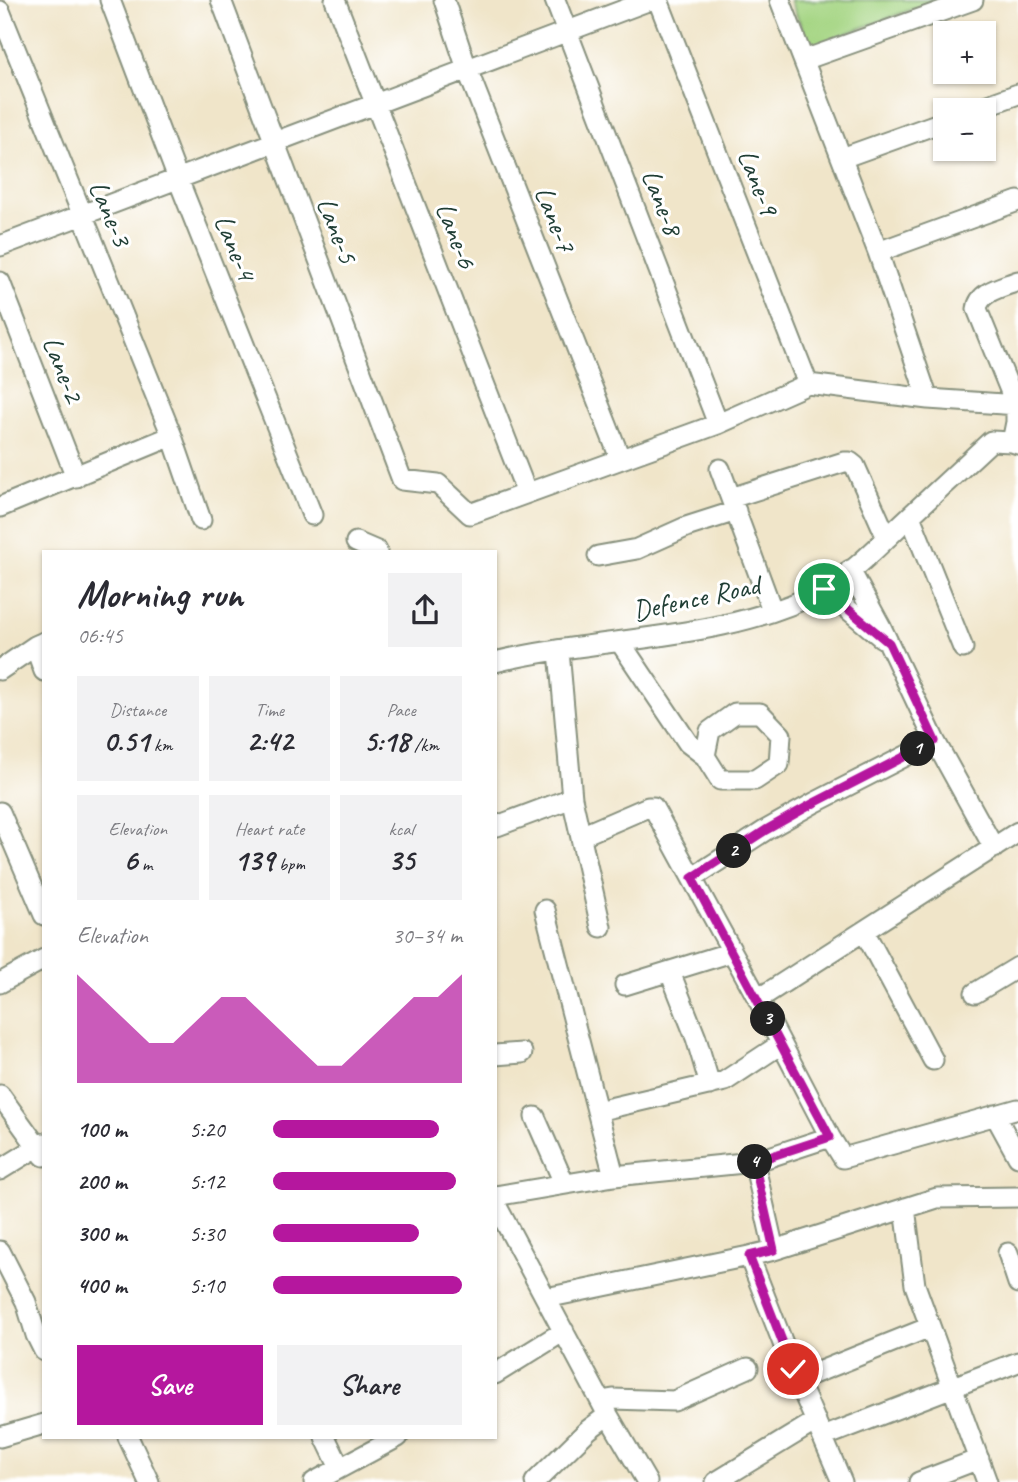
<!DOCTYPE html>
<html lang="en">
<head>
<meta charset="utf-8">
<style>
	body { margin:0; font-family:Caveat,sans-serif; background:#f2f2f3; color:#2b2b33; height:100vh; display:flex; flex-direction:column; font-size:26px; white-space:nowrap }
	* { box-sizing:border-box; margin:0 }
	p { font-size:23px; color:#7c7c81 }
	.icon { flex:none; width:38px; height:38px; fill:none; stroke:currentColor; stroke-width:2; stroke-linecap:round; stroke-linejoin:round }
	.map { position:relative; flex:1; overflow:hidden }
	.drawer { position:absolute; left:42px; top:550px; width:455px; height:889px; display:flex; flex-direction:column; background:#fff; border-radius:0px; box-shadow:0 2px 5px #0004 }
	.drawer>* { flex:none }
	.controls { position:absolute; left:933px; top:21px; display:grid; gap:14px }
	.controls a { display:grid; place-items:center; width:63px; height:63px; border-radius:0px; background:#fff; box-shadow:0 2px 5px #0004; font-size:35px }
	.pin { position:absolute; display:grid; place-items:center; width:60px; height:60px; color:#fff; margin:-30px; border:4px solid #fff; border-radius:50%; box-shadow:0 2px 7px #0007 }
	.km { position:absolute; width:35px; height:35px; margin:-18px; border-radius:50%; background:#222; color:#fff; font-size:19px; line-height:35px; text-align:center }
	.round { display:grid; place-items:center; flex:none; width:74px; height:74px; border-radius:0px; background:#f2f2f3 }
	.summary { display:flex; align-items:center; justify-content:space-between; height:119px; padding:0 35px }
	h1 { font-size:38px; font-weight:700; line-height:52px }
	.figures { display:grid; grid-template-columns:repeat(3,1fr); gap:10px; height:119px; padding:7px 35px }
	.figures div { display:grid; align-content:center; border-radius:0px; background:#f2f2f3; text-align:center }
	.figures b { font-size:30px; font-weight:700 }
	.figures small { font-size:19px; font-weight:400 }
	.figures p { font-size:19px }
	.chart { height:196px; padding:14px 35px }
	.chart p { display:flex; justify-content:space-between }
	.chart svg { width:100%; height:126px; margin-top:7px; fill:#b5179e; opacity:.7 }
	.action { display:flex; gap:14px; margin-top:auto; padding:14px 35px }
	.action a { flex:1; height:80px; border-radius:0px; background:#b5179e; color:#fff; font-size:28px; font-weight:700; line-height:80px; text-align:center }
	.action a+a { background:#f2f2f3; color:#2b2b33 }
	ul { padding:0 35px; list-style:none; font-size:23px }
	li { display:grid; grid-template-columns:112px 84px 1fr; align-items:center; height:52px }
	li i { height:18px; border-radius:9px; background:#b5179e }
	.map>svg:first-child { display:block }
	.green { fill:#a5d583; stroke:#62895c; stroke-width:2 }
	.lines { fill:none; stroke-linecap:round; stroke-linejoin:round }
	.minor-casing { stroke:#88917e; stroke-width:23 }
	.minor { stroke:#fff; stroke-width:19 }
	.route-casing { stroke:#fff; stroke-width:14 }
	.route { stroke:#b5179e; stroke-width:9 }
	.labels { text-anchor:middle; stroke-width:6; stroke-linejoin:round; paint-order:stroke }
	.street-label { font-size:28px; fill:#1f3d34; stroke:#fff }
</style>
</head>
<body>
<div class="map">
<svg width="1018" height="1482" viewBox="0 0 1018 1482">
	<rect width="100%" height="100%" fill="#fff"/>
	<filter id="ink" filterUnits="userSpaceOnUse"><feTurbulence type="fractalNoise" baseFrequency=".0143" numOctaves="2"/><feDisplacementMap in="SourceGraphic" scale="14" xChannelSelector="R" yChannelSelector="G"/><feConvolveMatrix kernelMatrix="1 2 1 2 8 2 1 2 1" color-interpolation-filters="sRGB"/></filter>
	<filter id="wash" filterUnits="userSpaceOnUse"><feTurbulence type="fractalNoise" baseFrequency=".00686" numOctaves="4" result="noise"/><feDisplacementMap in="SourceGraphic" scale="28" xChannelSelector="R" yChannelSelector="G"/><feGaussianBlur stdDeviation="1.57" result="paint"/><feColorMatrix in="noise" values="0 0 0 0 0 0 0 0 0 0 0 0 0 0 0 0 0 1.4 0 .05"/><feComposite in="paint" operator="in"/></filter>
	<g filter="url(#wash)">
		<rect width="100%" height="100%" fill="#f0e5c9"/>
		<!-- green -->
		<path class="green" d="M790,0H938L810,47Z"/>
	</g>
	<g filter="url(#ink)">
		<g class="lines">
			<!-- minor casing -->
			<g class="minor-casing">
				<path id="minor" d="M110,0L178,179L312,515
					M221,0L402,480L438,484L470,514L718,424L808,384L928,399L1018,405
					M335,0L526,491
					M444,0L467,69L620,458
					M555,0L718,424
					M658,0L808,384
					M780,0L878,252L928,399
					M0,11L172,436
					M804,60L973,0
					M974,110L1018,94
					M842,158L945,121
					M0,246L650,0
					M878,252L1018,201
					M0,282L76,477
					M1012,442L1016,422V405L977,309C979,291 1003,287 1018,281
					M720,469L772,610
					M731,498L844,462H850L855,466L887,538
					M0,507L172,436L201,520
					M910,516L963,648
					M356,542L377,551
					M598,556L637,549L686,527L736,511
					M850,570L881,627L935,741L994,848
					M824,589L882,638
					M44,642L35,646L44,671
					M620,642L688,743L705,756
					M559,651L572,798L601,927
					M495,662C599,636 727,642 823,590C855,572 882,542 908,518C936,492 963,467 991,441L1012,442L1018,444
					M0,670L35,646
					M735,713H760L781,735L779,764L755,780H720L705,756L710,731Z
					M0,812L44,915
					M497,826L572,798
					M581,836L648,807H653L758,999
					M692,878L766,830L814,803L935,741
					M545,910L614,1176
					M864,931L933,1060
					M670,972L696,1038L710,1085
					M0,983L44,959
					M625,985L732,952
					M975,993L1018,967
					M495,1055L522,1053
					M0,1095L44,1156
					M597,1111L725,1081L781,1044
					M995,1115L1018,1157
					M535,1117L564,1183
					M830,1137L843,1158L1018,1109
					M0,1170L44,1143
					M495,1196L614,1176L754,1162
					M495,1203L608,1415L588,1430L535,1482
					M905,1208L915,1285L987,1482
					M774,1250L937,1198L1018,1197
					M0,1251L26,1302L36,1335L44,1351
					M1008,1253L1018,1283
					M749,1256L774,1250L754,1162L830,1137L758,999L1018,832
					M546,1298L749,1256L793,1369L842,1482
					M495,1374L564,1331
					M798,1380L930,1327
					M601,1401L613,1399L674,1401L748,1368
					M608,1415L647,1482
					M0,1437L44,1424
					M128,1437L149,1482
					M325,1437L340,1468
					M823,1437L1018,1362
					M314,1482L398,1437
					M716,1482L816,1421
					M919,1482L979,1459"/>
			</g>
			<!-- minor -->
			<use href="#minor" class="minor"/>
		</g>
	</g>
	<g class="lines" filter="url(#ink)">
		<!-- route casing -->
		<g class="route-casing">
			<path id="route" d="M793,1369L749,1256L774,1250L754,1162L830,1137L692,878L766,830L814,803L935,741L889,643L824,589"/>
		</g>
		<!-- route -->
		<use href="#route" class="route"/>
	</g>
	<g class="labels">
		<!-- street labels -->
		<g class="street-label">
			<text transform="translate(759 182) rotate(69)" y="10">Lane-9</text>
			<text transform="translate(663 202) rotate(69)" y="10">Lane-8</text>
			<text transform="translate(111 213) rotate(67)" y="10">Lane-3</text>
			<text transform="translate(556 219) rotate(69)" y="10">Lane-7</text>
			<text transform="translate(338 230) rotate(69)" y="10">Lane-5</text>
			<text transform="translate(457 235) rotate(69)" y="10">Lane-6</text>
			<text transform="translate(236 247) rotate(68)" y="10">Lane-4</text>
			<text transform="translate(64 369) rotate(69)" y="10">Lane-2</text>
			<text transform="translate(696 597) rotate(-12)" y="10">Defence Road</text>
		</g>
	</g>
</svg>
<div class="controls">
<a>+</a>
<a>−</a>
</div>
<div class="pin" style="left:824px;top:589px;background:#1e9e55"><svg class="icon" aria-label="arrive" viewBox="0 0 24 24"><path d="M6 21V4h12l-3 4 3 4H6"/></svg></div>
<div class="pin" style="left:793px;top:1369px;background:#d93025"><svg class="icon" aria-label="check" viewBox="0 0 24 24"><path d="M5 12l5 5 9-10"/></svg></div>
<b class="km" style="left:918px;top:749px">1</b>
<b class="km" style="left:734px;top:851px">2</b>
<b class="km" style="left:768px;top:1019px">3</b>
<b class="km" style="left:755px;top:1162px">4</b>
<section class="drawer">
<div class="summary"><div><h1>Morning run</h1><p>06:45</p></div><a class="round"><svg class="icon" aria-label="share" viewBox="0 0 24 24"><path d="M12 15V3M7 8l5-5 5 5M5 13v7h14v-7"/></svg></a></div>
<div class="figures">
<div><p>Distance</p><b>0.51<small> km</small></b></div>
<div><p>Time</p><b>2:42</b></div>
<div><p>Pace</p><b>5:18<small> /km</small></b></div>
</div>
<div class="figures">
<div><p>Elevation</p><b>6<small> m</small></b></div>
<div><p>Heart rate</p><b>139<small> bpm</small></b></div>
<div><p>kcal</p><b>35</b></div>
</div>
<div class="chart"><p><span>Elevation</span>30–34 m</p>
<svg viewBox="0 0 160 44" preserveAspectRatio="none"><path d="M0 44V6L10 14L20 22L30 30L40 30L50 22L60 14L70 14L80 22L90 30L100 38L110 38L120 30L130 22L140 14L150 14L160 6V44z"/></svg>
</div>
<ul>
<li><b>100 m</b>5:20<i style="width:88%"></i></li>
<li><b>200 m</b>5:12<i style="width:97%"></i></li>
<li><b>300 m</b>5:30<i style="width:77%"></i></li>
<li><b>400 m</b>5:10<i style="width:100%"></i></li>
</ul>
<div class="action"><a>Save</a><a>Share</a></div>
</section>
</div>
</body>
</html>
